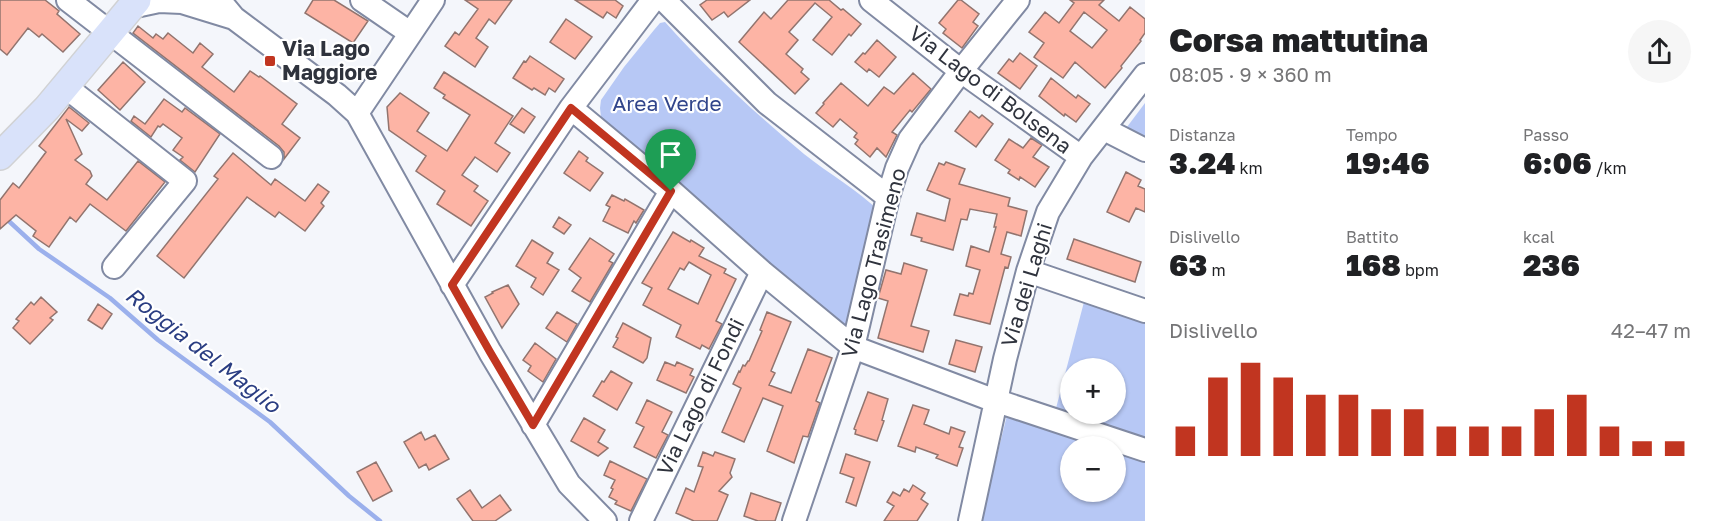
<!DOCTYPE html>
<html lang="it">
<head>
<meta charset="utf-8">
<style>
	body { margin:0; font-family:"Golos Text",sans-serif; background:#f6f6f6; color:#202124; height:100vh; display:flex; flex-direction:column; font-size:22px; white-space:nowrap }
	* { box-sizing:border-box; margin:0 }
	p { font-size:20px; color:#757577 }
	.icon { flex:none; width:33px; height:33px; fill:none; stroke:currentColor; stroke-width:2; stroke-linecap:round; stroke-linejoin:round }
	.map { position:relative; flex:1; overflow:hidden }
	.sheet { display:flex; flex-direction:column; background:#fff; width:570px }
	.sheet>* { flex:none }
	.controls { position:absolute; left:1060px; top:358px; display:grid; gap:12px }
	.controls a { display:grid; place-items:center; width:66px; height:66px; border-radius:50%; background:#fff; box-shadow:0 2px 4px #0004; font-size:30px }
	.pin { position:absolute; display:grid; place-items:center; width:51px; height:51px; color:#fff; margin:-62px -26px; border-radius:50% 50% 50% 0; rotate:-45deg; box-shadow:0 0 6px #0007 }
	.pin .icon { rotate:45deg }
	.round { display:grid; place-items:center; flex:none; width:63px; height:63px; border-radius:32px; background:#f6f6f6 }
	.head { display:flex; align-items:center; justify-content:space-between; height:102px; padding:0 24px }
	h1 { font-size:33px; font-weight:800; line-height:45px }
	.stats { display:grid; grid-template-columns:repeat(3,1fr); gap:9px; height:102px; padding:6px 24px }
	.stats div { display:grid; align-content:center }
	.stats b { font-size:30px; font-weight:800 }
	.stats small { font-size:16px; font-weight:400 }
	.stats p { font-size:16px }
	.chart { height:168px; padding:12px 24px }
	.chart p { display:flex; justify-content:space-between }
	.chart svg { width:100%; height:108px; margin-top:6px; stroke:#c13520; stroke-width:6 }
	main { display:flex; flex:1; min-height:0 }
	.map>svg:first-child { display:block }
	.green { fill:#b7c8f5; fill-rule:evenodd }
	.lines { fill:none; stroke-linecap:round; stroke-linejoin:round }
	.stream { stroke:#9bb0ec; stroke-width:4.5 }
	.building { fill:#fdb4a5; stroke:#92746e; stroke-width:1.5; fill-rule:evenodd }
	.minor-casing { stroke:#818aa3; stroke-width:26 }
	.major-casing { stroke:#d1d2d4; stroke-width:30 }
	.minor { stroke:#fff; stroke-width:22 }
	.major { stroke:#d9e2fa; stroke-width:27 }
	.route-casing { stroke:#fff; stroke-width:12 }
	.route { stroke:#c13520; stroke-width:8 }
	.poi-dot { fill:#c13520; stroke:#fff; stroke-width:2 }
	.labels { text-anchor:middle; stroke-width:4.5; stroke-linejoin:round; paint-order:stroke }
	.poi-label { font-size:21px; font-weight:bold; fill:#2f333d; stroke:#fff; text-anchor:start }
	.street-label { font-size:21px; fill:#2f333d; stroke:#fff }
	.park-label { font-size:21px; fill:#31458b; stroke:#fff }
	.water-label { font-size:22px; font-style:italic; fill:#2a3d82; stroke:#fff }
</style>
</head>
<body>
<main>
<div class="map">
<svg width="1145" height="521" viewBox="0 0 1145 521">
	<rect width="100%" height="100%" fill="#f4f6fb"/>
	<!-- green -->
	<path class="green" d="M665,22C707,69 755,113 804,154C829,174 858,190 880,212L875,246L844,329L797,286L618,135L601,117L600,108L601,100L624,67L654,30L660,23Z
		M1145,103V139L1124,131Z
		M1084,302L1145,323V442L1055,412ZM1071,369H1116V414H1071Z
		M1008,411L1108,447H1071V492H1116V450L1145,461V521H981Z"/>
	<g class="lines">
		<!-- stream -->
		<path class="stream" d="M0,213L39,249L110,298L158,340L270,422L349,496L380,521"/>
	</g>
	<!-- building -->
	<path class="building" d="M0,0H45L59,11L57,14L80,34L63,52L42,34L39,37L28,28L7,55L0,49Z
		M313,0H334L368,21L353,43L305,13Z
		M465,0H512L495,24L489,19L476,38L488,47L475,67L445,46L455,32L459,35L478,9Z
		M575,0H615L623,6L616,18L607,12L603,18Z
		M707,0H750L728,17L724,12L712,20L700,5Z
		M788,0H829L841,10L843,9L861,24L851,36L849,34L832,55L813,40L832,17L815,3L789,32L798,40L786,54L803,69L801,72L809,79L795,94L739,42L764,12L771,19Z
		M958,0H961L979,14L973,22L978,26L962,48L943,33L946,29L939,23Z
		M1070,0H1104L1099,5L1119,21L1130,7L1145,19V33L1140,40L1141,41L1121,66L1122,68L1105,88L1075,62L1063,78L1034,57L1044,43L1029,32L1045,12L1059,23L1074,3ZM1084,12L1107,30L1092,48L1070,31Z
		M566,19L592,37L575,59L550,42Z
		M138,26L153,38L156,34L163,39L168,33L193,53L200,43L213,54L202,67L234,92L250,71L259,77L260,76L297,104L282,124L300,138L284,159V152L279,146L133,33Z
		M877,40L896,57L879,77L869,69L867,72L855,62L863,53L865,54Z
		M1020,53L1037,66L1020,89L998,73L1009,59L1013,62Z
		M530,56L564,79L555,92L549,88L545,95L534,88L532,90L513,78L524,61L526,62Z
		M123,62L145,82L120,110L98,90Z
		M444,72L513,116L495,143L510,153L497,172L475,157L462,175L478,186L474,191L488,201L471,226L437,204L445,191L416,171L426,156L389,130L387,107L400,93L429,113L417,131L447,151L470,115L443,98L445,95L434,88Z
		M913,73L931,89L912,112L910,110L892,132L897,135L886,157L877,148L870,157L855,144L858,140L854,137L857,133L840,119L833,127L816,113L824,104L823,103L841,83L868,106L884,87L894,94Z
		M1051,78L1076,98L1078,95L1090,104L1076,122L1065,114L1064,116L1039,96Z
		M164,99L182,112L185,108L220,134L195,172L180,160L183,157L173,150L182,138L163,124L160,127L158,126L151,137L131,121L134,116L145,124Z
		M69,107L89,123L82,131L66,119L82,154L75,160L90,171L92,176L86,184L107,200L138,161L165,182L126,231L90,204L76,222L70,217L49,247L33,236L36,231L16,215L0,229V200L13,183L19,188L46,152L39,146Z
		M522,108L535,117L524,133L510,124Z
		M970,111L979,118L982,115L993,124L976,147L955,131Z
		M1031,138L1042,145L1033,157L1049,167L1035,187L1020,177L1019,180L1008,173L1010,170L995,160L1009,139L1023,148Z
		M579,151L588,158L586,161L603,173L590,191L564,173Z
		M233,153L271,185L275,179L305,201L318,184L329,192L321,203L324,206L305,231L279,212L275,217L247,197L184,278L157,256L218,179L214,176Z
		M946,162L965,169L959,184L1010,198L1008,206L1027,211L1021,236L1007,232L1001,254L1011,257L1008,268L1005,267L990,324L954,315L960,294L968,296L969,293L973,294L980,270L966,266L971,246L989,252L996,227H994L997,214L970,209L967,220L961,219L953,250L921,241L922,238L911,235L917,213L945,221L950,199L927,190L939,163L944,165Z
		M1126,172L1141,180L1138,186L1145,189V212L1136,208L1129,222L1107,212Z
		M612,195L624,201L625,199L644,210L636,223L634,221L628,233L603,221L610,207L606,205Z
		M559,217L571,225L564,234L553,227Z
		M673,232L690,242L691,240L704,248L699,256L726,269L724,273L736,279L716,321L722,324L709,349L702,345L700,349L676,337L681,325L643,305L652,288L642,283ZM689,262L711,275L698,304L668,289L680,268L684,270Z
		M590,238L614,254L609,261L613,263L590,302L572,291L581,278L569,269Z
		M1074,239L1141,262L1135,282L1067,259Z
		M532,240L553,253L547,263L559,270L543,295L531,287L536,278L516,266Z
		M904,263L927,270L911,326L929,331L923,352L878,338L888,301L878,298L886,270L901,274Z
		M508,285L519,304L502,328L485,297L493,293L492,292Z
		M41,297L57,312L50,318L53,320L30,344L13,328L19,321L16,319L31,302L34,305Z
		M98,304L112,314L102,329L88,320Z
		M557,312L577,324L567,342L546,328Z
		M767,312L791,322L771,371L775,373L769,385L791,393L808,349L832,358L816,401L820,403L808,437L803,436L794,463L767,451L783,406L763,398L744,442L722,432L741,388L733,384L739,371L740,372L743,365L745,366L748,361H749L762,331L760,330Z
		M623,323L651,338L647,358L643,363L613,347L618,338L616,337Z
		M956,340L982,347L975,372L949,364Z
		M535,343L556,359L543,382L528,371L531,366L523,360Z
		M665,362L675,366L677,362L693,369L690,375L694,377L686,393L657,380Z
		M611,371L632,383L617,410L593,396L602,381L604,382Z
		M868,392L888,399L882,420L884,421L877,441L855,434L856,430L854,429Z
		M647,400L672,412L662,432L668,435L656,458L634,447L644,427L636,423Z
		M913,405L929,410L924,424L949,434L951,427L965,432L959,447L963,448L957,466L936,458L938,455L916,447L915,452L898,446Z
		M584,418L605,430L598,442L608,448L598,456L571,441Z
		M421,432L425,440L435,435L449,459L429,470L426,464L419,468L404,442Z
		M703,452L713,456L715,452L735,459L730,473L732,477L719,491L728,495L717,521H694L676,513L686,488L694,492L703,467L698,466Z
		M846,454L870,462L856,506L846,502L854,478L840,473Z
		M610,461L647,479L631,511L615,504L617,501L609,497L613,489L611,488L615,480L604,475Z
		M376,462L392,491L373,501L357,472Z
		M913,485L925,493L921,499L928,504L917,521H884L894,506L887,502L893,492L900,496L904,489L909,492Z
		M470,490L482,508L500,495L511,510L495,521H473L457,499Z
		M751,493L781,503L775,521H758L744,516Z"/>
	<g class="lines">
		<!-- minor casing -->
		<g class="minor-casing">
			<path id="minor" d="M68,0L271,157
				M219,0L234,18L337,95L357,113L490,352L569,484L605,521
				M362,0L410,33
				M664,0L767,103L888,197
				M871,0L961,71L1081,157
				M131,7L159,1L182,2L234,18
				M66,87L185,181L114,267
				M571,108L671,191L762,272L853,347L985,397L1145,450
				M357,113L433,0
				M1104,129L1145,150
				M1028,271L1145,311
				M452,285L571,108L653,0
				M533,425L671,191
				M641,521L762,272
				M794,521L853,347L888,197L897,168L910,139L961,71L1018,0
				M970,521L1005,359L1028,271L1048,212L1081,157L1145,75"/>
		</g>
		<!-- major casing -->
		<g class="major-casing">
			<path id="major" d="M0,156L47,108L137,0"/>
		</g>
		<!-- minor -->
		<use href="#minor" class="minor"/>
		<!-- major -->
		<use href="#major" class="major"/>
	</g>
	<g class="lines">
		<!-- route casing -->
		<g class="route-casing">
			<path id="route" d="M571,108L671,191L533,425L490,352L452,285Z"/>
		</g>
		<!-- route -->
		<use href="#route" class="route"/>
	</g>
	<!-- markers -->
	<rect class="poi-dot" x="264" y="55" width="12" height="12" rx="3"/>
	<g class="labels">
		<!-- poi labels -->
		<g class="poi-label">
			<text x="282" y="56">Via Lago<tspan x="282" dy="24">Maggiore</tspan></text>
		</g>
		<!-- street labels -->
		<g class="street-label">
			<text transform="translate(990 90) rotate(37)" y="7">Via Lago di Bolsena</text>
			<text transform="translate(874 263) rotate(-75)" y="7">Via Lago Trasimeno</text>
			<text transform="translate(1027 285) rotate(-73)" y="7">Via dei Laghi</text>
			<text transform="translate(701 397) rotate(-64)" y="7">Via Lago di Fondi</text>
		</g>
		<!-- park labels -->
		<g class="park-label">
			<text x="667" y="111">Area Verde</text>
		</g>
		<!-- water labels -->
		<g class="water-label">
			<text transform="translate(203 350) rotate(38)" y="8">Roggia del Maglio</text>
		</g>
	</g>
</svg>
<div class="controls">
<a>+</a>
<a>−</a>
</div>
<div class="pin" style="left:671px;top:191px;background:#1e9e55"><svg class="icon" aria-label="arrive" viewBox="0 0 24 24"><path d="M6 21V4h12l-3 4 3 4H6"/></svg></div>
</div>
<section class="sheet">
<div class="head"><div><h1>Corsa mattutina</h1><p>08:05 · 9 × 360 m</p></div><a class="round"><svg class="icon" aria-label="share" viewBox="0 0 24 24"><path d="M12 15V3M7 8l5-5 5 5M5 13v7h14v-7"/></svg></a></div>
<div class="stats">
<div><p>Distanza</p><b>3.24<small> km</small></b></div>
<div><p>Tempo</p><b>19:46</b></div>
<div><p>Passo</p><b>6:06<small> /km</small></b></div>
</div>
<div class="stats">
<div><p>Dislivello</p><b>63<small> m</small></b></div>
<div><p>Battito</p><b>168<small> bpm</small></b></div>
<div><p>kcal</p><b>236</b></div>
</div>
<div class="chart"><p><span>Dislivello</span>42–47 m</p>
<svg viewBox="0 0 160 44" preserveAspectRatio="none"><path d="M5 44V32M15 44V12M25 44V6M35 44V12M45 44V19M55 44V19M65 44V25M75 44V25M85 44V32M95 44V32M105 44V32M115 44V25M125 44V19M135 44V32M145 44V38M155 44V38"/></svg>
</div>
</section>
</main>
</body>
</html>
